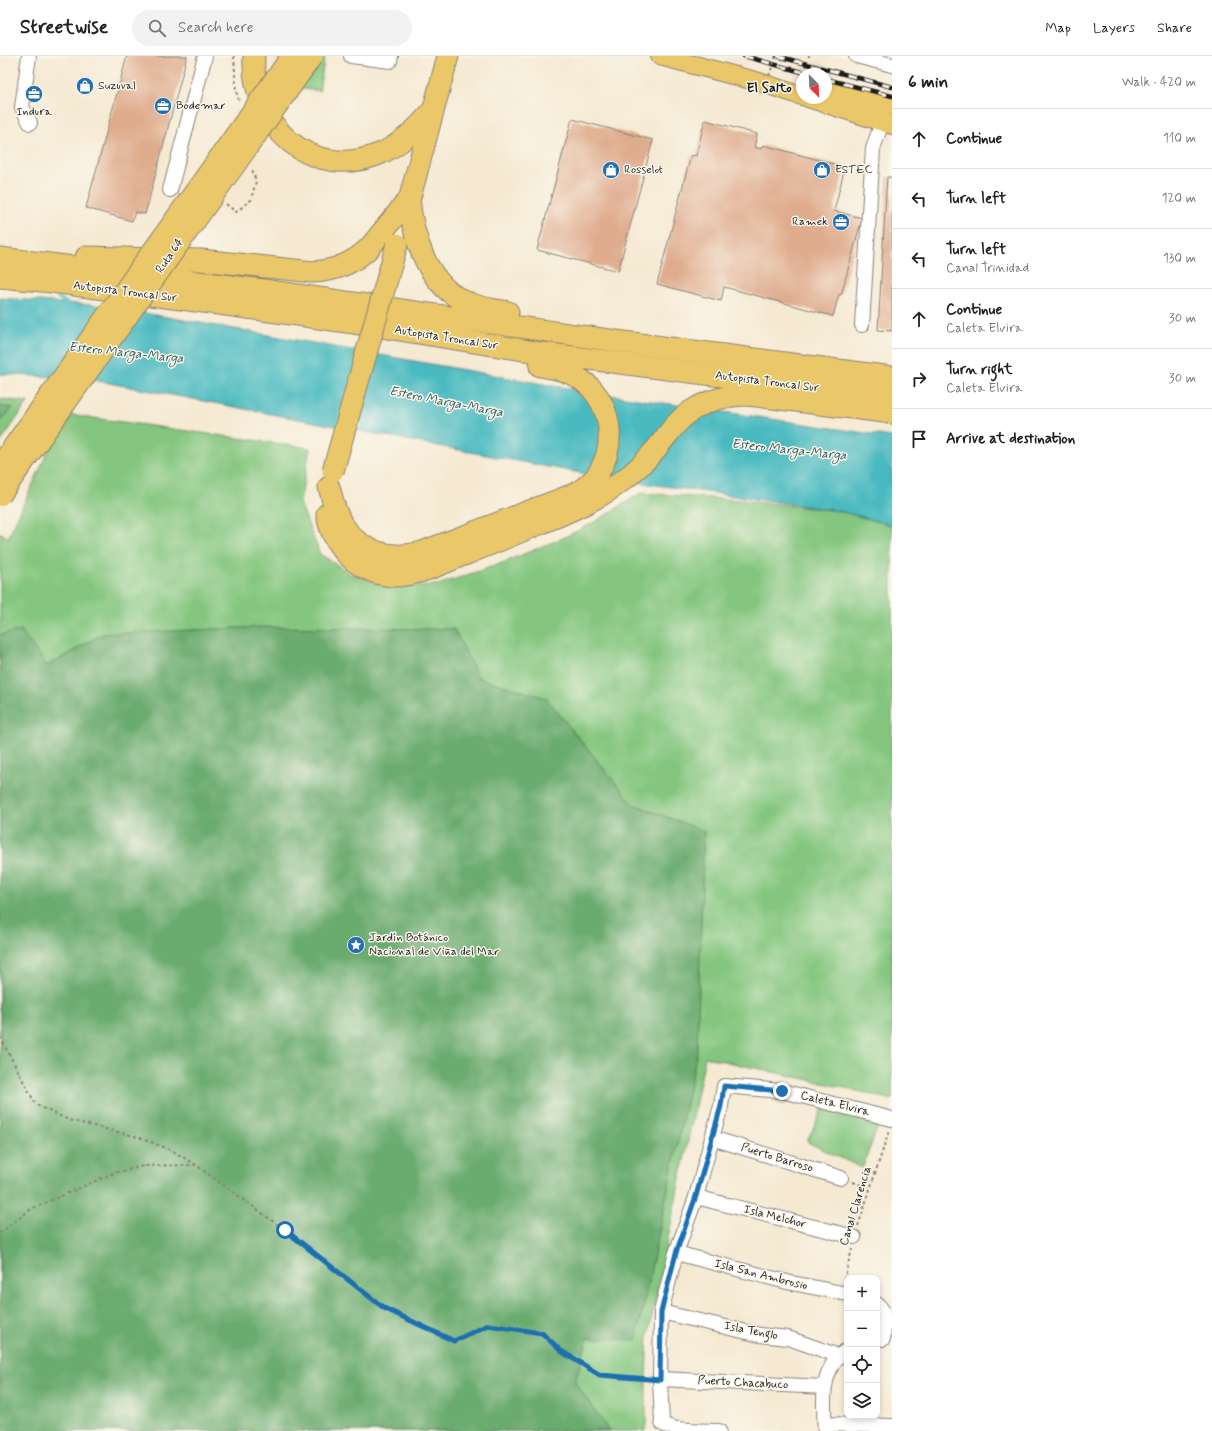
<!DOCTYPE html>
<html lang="en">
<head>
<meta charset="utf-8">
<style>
  body { margin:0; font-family:Mynerve,sans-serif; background:#f2f2f2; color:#222 }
  .controls { position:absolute; right:12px; bottom:12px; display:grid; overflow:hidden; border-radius:8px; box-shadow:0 2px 6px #0003 }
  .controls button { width:36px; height:36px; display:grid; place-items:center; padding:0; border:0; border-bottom:1px solid #e0e0e0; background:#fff; color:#222; font:20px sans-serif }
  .compass { position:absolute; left:796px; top:12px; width:36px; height:36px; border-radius:50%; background:#fff; box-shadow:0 2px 6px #0003; rotate:156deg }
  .stop { position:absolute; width:12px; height:12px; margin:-9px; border:3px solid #1f6fb2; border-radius:50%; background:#fff }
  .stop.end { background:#1f6fb2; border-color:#fff; box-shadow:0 1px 4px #0008 }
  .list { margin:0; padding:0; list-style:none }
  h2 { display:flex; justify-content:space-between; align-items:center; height:52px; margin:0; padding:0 16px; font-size:17px }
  h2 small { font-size:13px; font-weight:400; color:#767676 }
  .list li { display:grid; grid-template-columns:26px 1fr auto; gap:12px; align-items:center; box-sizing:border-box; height:60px; padding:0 16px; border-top:1px solid #e0e0e0 }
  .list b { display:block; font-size:15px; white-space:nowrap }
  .list p { margin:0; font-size:13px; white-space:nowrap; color:#767676 }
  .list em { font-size:13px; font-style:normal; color:#767676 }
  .icon { flex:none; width:22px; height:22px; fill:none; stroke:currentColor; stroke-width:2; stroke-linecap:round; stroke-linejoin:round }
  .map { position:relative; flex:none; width:892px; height:1375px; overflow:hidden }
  header { display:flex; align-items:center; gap:24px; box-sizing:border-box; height:56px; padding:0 20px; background:#fff; border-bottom:1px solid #e0e0e0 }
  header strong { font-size:19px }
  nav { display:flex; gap:22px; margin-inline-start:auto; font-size:14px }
  .search { width:280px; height:36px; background:#f2f2f2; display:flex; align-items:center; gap:10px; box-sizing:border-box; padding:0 14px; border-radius:22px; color:#767676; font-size:15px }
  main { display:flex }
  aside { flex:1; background:#fff }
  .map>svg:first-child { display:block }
  .green { fill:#84c67f; stroke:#50714e }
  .forest { fill:#6bab6e; stroke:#446445 }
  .water { fill:#4abac0; stroke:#336b6e }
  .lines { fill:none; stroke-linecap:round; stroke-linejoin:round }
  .stream { stroke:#4abac0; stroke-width:3.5 }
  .building { fill:#dfac8d }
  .minor-casing { stroke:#888277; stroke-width:16 }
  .major-casing { stroke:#888277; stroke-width:20 }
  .highway-casing { stroke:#888277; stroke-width:23 }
  .path { stroke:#888277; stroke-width:2; stroke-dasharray:3 3; stroke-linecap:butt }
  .minor { stroke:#fff; stroke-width:14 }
  .major { stroke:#eac769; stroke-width:18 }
  .highway { stroke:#eac769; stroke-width:21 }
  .rail-casing { stroke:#1c1c1c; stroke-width:4.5 }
  .rail { stroke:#fbf7ec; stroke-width:3; stroke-dasharray:9; stroke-linecap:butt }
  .highway-bridge-casing { stroke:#888277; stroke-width:23; stroke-linecap:butt }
  .path-bridge { stroke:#888277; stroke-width:2; stroke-dasharray:3 3; stroke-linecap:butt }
  .highway-bridge { stroke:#eac769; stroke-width:21 }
  .route { stroke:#1f6fb2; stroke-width:5 }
  .labels { text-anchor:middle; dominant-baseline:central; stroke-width:3; stroke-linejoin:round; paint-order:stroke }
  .poi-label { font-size:12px; fill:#1c1c1c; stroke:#fbf7ec; text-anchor:start }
  .street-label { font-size:12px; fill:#1c1c1c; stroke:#fbf7ec }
  .water-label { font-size:13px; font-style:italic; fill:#2e5b5e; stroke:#fbf7ec }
  .quarter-label { font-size:14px; font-weight:bold; fill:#1c1c1c; stroke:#fbf7ec }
</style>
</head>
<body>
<header>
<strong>Streetwise</strong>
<div class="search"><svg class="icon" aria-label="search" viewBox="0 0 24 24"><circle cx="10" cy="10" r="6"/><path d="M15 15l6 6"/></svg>Search here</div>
<nav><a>Map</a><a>Layers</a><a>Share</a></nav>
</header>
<main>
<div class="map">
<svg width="892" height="1375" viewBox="0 0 892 1375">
  <rect width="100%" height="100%" fill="#fbf7ec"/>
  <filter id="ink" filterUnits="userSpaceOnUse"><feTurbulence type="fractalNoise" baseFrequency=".025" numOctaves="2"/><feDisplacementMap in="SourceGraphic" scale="8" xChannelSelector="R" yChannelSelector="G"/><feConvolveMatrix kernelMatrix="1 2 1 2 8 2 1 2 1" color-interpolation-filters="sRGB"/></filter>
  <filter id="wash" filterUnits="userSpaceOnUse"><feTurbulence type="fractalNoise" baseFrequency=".012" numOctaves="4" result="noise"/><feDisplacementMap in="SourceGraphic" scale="16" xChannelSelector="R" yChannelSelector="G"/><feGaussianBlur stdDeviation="0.9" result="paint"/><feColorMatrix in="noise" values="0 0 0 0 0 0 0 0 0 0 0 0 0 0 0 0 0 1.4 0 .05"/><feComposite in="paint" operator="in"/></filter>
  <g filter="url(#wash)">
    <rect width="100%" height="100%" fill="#f5e9d2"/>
    <path class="green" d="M283 0H325L319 35 278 28Z
      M0 343 28 346 0 387Z
      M65 358 310 392 300 447 320 498 351 518 391 531 437 529 497 509 565 481 591 468 641 437 737 444 839 455 892 469V1044L850 1033 705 1001 648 1280 646 1319V1375H0V476L8 482Z
      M823 1052 879 1068 862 1112 807 1086Z"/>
    <path class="forest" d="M0 350 13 352 0 366Z
      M260 571 454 573 479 622 546 642 633 748 704 775 697 996 636 1284 588 1282 575 1326 609 1375H0V579L21 574 47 610 102 578Z"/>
    <path class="water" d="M0 242 105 250 577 334 892 381V469L839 455 601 421 88 323 0 318Z"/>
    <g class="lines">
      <path class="stream" d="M58 241 70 250"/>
    </g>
    <g id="blocks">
      <path class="building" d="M127 0H187L145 158 135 156 132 165 86 152Z
        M572 63 653 84 618 215 537 194Z
        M705 64 757 78 754 91 761 93 763 89 845 111 834 155 862 162 841 239 839 238 833 260 724 231 721 245 657 228 691 99 696 100Z
        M887 121H892V275L878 274Z"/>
    </g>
  </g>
  <g filter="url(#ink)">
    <use href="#blocks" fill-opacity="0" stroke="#888277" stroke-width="1"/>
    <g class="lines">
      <defs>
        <path id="minor" d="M29 0 22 51 30 67
          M351 0 390 5 391 0
          M856 0 892 9
          M170 134 205 0
          M862 269 873 93 882 66
          M712 1082 841 1122
          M696 1141 854 1181
          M676 1197 787 1226 847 1238
          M877 1248C888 1257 884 1270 883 1283
          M661 1256 760 1279 788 1282 831 1297 837 1302
          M660 1323 825 1331
          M825 1368 892 1370
          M719 1375C705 1375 670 1375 662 1367L660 1323 661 1256 676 1197 696 1141 712 1082 721 1050 724 1030 782 1035 892 1063
          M825 1375C824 1351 820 1322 837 1302 840 1299 844 1296 847 1294"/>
        <path id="major" d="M660 0 759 26 802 40
          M826 34 892 50
          M808 42 892 69"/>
        <path id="highway" d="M254 0C250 69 311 126 379 98 401 89 418 72 433 54
          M409 143C413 182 428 232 469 247 481 252 495 254 508 256
          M406 156 448 0
          M86 201 201 204 313 216C336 215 354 207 370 191L409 143
          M0 202 256 233 616 285 892 321
          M0 221 52 226 219 248 382 271 542 297 892 342
          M329 431C333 444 335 458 343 469 360 497 392 504 422 496L574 438C580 435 586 431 591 426 621 395 613 340 575 320 564 313 552 312 540 310
          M327 458C332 491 358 517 392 520 417 521 442 507 464 499 489 489 513 479 537 469 565 457 594 446 618 428 632 418 645 406 656 393 667 380 676 365 691 355 708 344 728 339 748 339L892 357"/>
      </defs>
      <use href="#minor" class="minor-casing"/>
      <use href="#major" class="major-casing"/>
      <use href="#highway" class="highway-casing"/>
      <path class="path" d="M234 0 236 33 239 46
        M808 0H810
        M226 148 236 156 251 144 256 125 252 113
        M0 981 36 1049 69 1064 138 1081 171 1094 196 1109 285 1174 384 1252 454 1285 488 1269 542 1277 561 1295 600 1319 648 1323
        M853 1126 870 1132
        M858 1170 889 1075
        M0 1177 31 1153 114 1117 144 1110 195 1109
        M844 1224 852 1193"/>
      <use href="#minor" class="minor"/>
      <use href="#major" class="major"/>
      <use href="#highway" class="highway"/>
      <defs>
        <path id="rail" d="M744 0 809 18
          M777 0 892 31
          M826 23 892 40"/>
      </defs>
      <use href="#rail" class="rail-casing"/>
      <use href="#rail" class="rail"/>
      <defs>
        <path id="highway-bridge" d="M0 410 292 0
          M333 415 397 188
          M0 439 312 0"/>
      </defs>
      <use href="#highway-bridge" class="highway-bridge-casing"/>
      <path class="path-bridge" d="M769 20 776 0"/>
      <use href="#highway-bridge" class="highway-bridge"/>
    </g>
  </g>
  <g class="lines" filter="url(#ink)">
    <path class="route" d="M285 1174 384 1252 454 1285 488 1269 542 1277 561 1295 600 1319 660 1324 661 1256 676 1197 696 1140 712 1082 721 1050 724 1030 782 1035"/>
  </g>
  <defs>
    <symbol id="shop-disc" viewBox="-11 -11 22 22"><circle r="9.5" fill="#1f6fb2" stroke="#fbf7ec"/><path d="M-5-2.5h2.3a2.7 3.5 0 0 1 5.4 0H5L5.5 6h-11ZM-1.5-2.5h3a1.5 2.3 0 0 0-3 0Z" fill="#fff"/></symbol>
    <symbol id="office-disc" viewBox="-11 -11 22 22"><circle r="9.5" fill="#1f6fb2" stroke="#fbf7ec"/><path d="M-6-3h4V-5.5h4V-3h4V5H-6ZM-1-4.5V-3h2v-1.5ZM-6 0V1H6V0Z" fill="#fff"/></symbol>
    <symbol id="sight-disc" viewBox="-11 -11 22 22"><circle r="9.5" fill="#1f6fb2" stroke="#fbf7ec"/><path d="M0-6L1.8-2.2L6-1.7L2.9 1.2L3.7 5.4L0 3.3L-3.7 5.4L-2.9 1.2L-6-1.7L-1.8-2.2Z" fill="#fff"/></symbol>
  </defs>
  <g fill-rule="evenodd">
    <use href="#shop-disc" x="75" y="20" width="20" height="20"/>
    <use href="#office-disc" x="24" y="28" width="20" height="20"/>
    <use href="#office-disc" x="153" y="40" width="20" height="20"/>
    <use href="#shop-disc" x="601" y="104" width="20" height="20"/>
    <use href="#shop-disc" x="812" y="104" width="20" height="20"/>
    <use href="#office-disc" x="831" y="156" width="20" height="20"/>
    <use href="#sight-disc" x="346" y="879" width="20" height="20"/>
  </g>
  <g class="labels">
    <g class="poi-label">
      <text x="98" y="30">Suzuval</text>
      <text x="176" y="50">Bodemar</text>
      <text x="34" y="56" text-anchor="middle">Indura</text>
      <text x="624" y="114">Rosselot</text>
      <text x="835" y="114">ESTEC</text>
      <text x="828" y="166" text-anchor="end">Ramek</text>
      <text x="369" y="882">Jardín Botánico<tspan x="369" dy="14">Nacional de Viña del Mar</tspan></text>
    </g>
    <g class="street-label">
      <text transform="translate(170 200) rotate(-55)">Ruta 64</text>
      <text transform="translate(125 236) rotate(7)">Autopista Troncal Sur</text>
      <text transform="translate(446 282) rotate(9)">Autopista Troncal Sur</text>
      <text transform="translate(767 326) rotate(7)">Autopista Troncal Sur</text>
      <text transform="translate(835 1048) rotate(14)">Caleta Elvira</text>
      <text transform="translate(777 1102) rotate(17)">Puerto Barroso</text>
      <text transform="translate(856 1150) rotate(-73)">Canal Clarencia</text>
      <text transform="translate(775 1161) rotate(14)">Isla Melchor</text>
      <text transform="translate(761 1219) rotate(14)">Isla San Ambrosio</text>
      <text transform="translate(751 1275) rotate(11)">Isla Tenglo</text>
      <text transform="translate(743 1327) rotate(3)">Puerto Chacabuco</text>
    </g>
    <g class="water-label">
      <text transform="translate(126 297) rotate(6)">Estero Marga-Marga</text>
      <text transform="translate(446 346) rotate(11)">Estero Marga-Marga</text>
      <text transform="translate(789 394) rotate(6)">Estero Marga-Marga</text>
    </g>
    <g class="quarter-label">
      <text x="769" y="32">El Salto</text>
    </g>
  </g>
</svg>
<div class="controls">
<button>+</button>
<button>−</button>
<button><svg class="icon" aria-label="locate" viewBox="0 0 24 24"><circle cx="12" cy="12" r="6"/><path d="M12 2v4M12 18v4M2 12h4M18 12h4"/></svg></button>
<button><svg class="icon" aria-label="layers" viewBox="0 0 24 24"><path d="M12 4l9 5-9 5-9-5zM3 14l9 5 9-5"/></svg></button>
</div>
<svg class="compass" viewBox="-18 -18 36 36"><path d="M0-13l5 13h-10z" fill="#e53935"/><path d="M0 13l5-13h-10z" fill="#767676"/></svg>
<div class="stop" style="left:285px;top:1174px"></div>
<div class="stop end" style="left:782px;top:1035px"></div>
</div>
<aside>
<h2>6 min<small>Walk · 420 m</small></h2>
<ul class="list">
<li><svg class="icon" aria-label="ahead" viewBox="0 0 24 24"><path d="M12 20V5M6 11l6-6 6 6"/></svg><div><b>Continue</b></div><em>110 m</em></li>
<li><svg class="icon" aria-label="left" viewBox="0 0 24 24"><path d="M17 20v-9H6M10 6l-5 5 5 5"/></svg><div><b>Turn left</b></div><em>120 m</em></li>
<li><svg class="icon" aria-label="left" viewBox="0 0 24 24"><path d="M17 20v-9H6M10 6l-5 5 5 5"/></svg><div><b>Turn left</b><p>Canal Trinidad</p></div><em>130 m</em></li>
<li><svg class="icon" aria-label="ahead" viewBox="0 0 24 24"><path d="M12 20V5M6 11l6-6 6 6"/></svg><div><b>Continue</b><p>Caleta Elvira</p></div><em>30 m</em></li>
<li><svg class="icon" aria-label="right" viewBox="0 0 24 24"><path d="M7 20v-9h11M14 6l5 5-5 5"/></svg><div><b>Turn right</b><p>Caleta Elvira</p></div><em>30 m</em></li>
<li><svg class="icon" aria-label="arrive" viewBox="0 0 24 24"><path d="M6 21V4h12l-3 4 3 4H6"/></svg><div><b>Arrive at destination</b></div></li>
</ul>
</aside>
</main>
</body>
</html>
